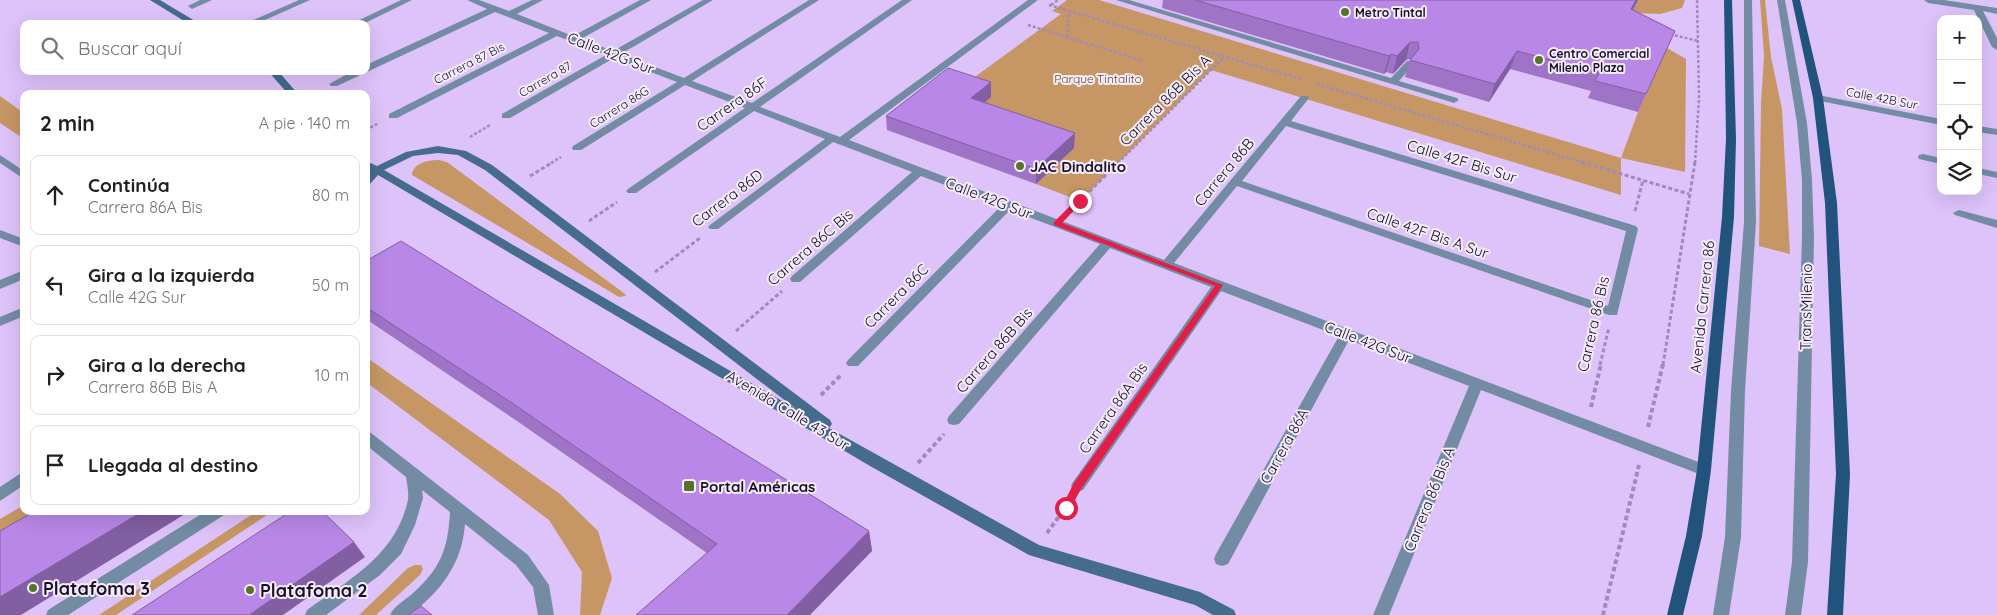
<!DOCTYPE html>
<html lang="es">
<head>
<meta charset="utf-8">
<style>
  body { margin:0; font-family:Quicksand,sans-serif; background:#f2f2f2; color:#202124 }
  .controls { position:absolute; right:15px; top:15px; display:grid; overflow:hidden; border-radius:10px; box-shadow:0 5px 20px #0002 }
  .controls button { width:45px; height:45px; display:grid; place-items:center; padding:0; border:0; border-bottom:1px solid #e0e0e0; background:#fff; color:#202124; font:25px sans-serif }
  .stop { position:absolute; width:15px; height:15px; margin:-11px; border:4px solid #e11d48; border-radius:50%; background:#fff }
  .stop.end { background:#e11d48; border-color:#fff; box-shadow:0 1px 5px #0008 }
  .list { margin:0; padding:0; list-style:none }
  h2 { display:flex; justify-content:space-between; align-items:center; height:65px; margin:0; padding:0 20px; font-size:21px }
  h2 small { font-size:16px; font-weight:400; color:#757577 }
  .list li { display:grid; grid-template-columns:32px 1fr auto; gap:15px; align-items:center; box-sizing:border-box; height:80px; margin:0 10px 10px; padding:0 10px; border:1px solid #e0e0e0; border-radius:10px }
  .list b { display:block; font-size:19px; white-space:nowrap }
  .list p { margin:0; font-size:16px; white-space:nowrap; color:#757577 }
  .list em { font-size:16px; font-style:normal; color:#757577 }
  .icon { flex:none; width:28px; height:28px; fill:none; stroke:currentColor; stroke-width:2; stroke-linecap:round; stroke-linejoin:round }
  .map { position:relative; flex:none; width:1997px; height:615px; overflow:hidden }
  .search { position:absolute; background:#fff; box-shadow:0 5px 20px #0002; left:20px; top:20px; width:350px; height:55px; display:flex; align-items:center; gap:12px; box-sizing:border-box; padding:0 18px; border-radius:10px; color:#757577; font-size:19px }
  .panel { position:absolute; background:#fff; box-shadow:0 5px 20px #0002; left:20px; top:90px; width:350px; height:425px; border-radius:10px }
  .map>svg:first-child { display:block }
  .green { fill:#c69765 }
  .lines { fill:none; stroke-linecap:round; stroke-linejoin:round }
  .path-far2 { stroke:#a189b8; stroke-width:2.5; stroke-dasharray:3 2; stroke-linecap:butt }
  .path-far1 { stroke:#a189b8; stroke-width:3; stroke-dasharray:4 2.5; stroke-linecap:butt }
  .path { stroke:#a189b8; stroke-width:4; stroke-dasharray:4.5 3; stroke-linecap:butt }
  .service { fill:#738ca4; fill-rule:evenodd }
  .minor { fill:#738ca4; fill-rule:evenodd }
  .tertiary { fill:#738ca4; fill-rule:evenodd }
  .secondary { fill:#456b8d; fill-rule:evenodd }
  .primary { fill:#22537c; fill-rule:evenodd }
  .wall { fill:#9f74c7 }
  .shaded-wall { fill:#825ea2 }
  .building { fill:#b987e7; stroke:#825ea2 }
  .route { fill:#e11d48 }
  .poi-dot { fill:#577327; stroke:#f4edfc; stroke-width:2 }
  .labels { text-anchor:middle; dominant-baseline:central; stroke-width:4; stroke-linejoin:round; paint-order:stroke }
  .far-poi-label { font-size:12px; font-weight:bold; fill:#1b0e27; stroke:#f4edfc; text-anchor:start }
  .far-street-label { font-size:12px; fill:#1b0e27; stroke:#f4edfc }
  .far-park-label { font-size:12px; fill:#674620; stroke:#f4edfc }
  .street-label { font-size:15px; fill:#1b0e27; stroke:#f4edfc }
  .poi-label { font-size:15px; font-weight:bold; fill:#1b0e27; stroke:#f4edfc; text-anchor:start }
  .near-poi-label { font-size:18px; font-weight:bold; fill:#1b0e27; stroke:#f4edfc; text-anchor:start }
</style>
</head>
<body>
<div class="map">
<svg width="1997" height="615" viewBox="0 0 1997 615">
  <rect width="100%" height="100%" fill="#dec2fa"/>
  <path class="green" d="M1067 0H1099L1621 158 1638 112 1667 48 1686 59 1685 172 1621 158V195L1211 70 1080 201 1036 184 1073 148 972 113 961 87 1061 14 1052 11Z
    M1638 0H1685L1682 8 1660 14 1631 13Z
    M1760 0H1765L1771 57 1782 109 1790 254 1759 246 1761 104 1764 56Z
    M0 96 24 113V139L0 123Z
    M439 160 447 162 625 294 626 296 619 297 412 175C413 163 428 160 439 160Z
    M366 357 560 494 598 531 612 578 600 615H580L582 572 549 520 366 382Z
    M24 505V511H38L0 533V519Z
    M257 511H273L116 615H99Z
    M415 565H421L423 569 420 575 376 615H359L408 568Z"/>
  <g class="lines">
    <path class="path-far2" d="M1049 5 1304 80
      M1051 5 1058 0
      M1028 25 1140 60
      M1670 34 1698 41
      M1067 37 1069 11
      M1317 84 1585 163
      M366 130 377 124
      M470 137 490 125
      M551 163 561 157
      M1118 163 1224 57
      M1695 163 1699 98 1697 0"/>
    <path class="path-far1" d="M1581 162 1689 194
      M530 176 553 162
      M1071 210 1119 162
      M1635 211 1643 180
      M589 221 617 202
      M655 272 700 238
      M736 331 782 291
      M1600 365 1609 327
      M1663 365 1695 162"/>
    <path class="path" d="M821 395 841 375
      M1591 407 1601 364
      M1648 427 1663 364
      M918 463 944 434
      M1047 533 1068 504
      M1603 615 1639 465"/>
    <path class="service" d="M1116 0H1129L1391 78 1407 61H1413V65L1399 81 1457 98 1459 100 1454 103 1451 102Z
      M1744 0H1752L1756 222 1745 391 1741 537 1729 615H1713L1725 537 1731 391 1744 222Z
      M1777 0H1785L1807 123 1812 180 1814 237 1808 562 1801 615H1785L1792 562 1802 237V180L1797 123Z
      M0 155 24 171V179L0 163Z
      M0 230 24 239V247L0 238Z
      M24 270V279L0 289V280Z
      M24 307V316L0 326V317Z
      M366 432 371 433 528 555 549 585 554 615H538L533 587 516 565 465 524C462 564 441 591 410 615H390C394 606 405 600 412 594 441 568 448 549 450 512L422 490 423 498 415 525 401 554 380 575 326 615H305L307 610C350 579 396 555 408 500 409 493 407 484 406 477L366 445Z
      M24 471V485L0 501V487Z
      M206 511H226L224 515 68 615H46L48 610Z"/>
    <path class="minor" d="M200 0H212L192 9 188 6Z
      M299 0H310L256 24H244Z
      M401 0H412L363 24H351Z
      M467 0H479L509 11 532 0H543L517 14 573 36 640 0H651L581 39 613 51 703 0H713L621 54 684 78 809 0H819L692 81 752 103 902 0H912L760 107 840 137 1028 0H1038L849 140 1164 260 1301 96H1307L1309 98 1291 121 1636 226 1638 229 1617 315H1609L1237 186 1174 263 1709 466 1711 470 1709 474 1704 476 1699 474 1481 390 1389 615H1373L1469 386 1349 340 1228 564 1222 566 1216 564 1214 559 1216 554 1339 336 1221 291 1083 490 1078 492 1073 490 1071 486 1073 482 1211 287 1110 248 959 424 954 425 949 424 947 420 949 416 1100 244 1010 210 858 366H848L846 363 848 360 1001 206 921 176 800 282H792L790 279 792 276 912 172 833 142 718 229H710L708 227 710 225 825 139 754 111 636 193H628L626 191 628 189 745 108 685 85 581 150H573L572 148 573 146 677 82 614 58 510 118H502V114L606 55 557 36 397 118H389V114L549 33 495 12 337 86H331L329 84 353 71H366V65L487 9ZM1286 126 1626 231 1608 306 1242 181Z
      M1924 0H1944L1997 8V14L1983 11 1997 38V50L1992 47 1974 10 1928 3Z
      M1923 154 1941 158V164L1919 159 1918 157 1919 155Z
      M1978 168 1997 172V178L1978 174Z
      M1959 210 1997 220V228L1955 215 1953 213Z"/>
    <path class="tertiary" d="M1818 95 1941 119V125L1815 100 1813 98Z
      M1978 126 1997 129V135L1978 132Z"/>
    <path class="secondary" d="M150 0H160L200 24H189Z
      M268 71H278L298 94H288Z
      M438 146 466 151 492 165 830 420 832 424 829 428 1039 545 1200 592 1234 610 1236 615H1213L1195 605 1029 555 870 466 378 175 370 184 366 185V175L370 171 366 169V161L377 166 406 152ZM438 153 458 155 485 170 796 409 384 170 413 156Z"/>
    <path class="primary" d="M1724 0H1732L1736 139 1734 217 1711 470 1702 536 1683 615H1667L1686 536 1697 470 1722 217 1726 139Z
      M1792 0H1800L1823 98 1837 203 1850 474 1843 615H1827L1836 474 1825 203 1813 98Z"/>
  </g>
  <path class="wall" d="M1163 0H1638L1633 10 1675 31 1638 112 1588 98 1591 91 1510 69 1489 102 1405 77 1410 59 1406 60 1393 74 1386 72 1384 74 1162 8Z
    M991 97 984 102 1074 148 1036 184 887 130 886 116Z
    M366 261 869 531 872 551 707 553 517 421 366 319Z"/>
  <path class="shaded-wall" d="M1636 0H1638L1624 26 1631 9Z
    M1410 42 1406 60 1393 74 1397 56Z
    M1517 51 1510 69 1489 102 1495 84Z
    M1391 54 1386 72 1384 74 1389 56Z
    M991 82V97L972 113 971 98Z
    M1075 133 1074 148 1036 184V169Z
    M143 511H190L21 615H0V597Z
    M869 531 872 551 810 615H787Z
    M354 542 365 557 283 615H249Z"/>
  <path class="building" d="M1195 0H1636L1631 9 1675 31 1646 94 1595 81 1599 73 1517 51 1495 84 1410 60 1419 49 1418 42H1410L1397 56 1391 54 1389 56Z
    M948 68 991 82 971 98 1075 133 1036 169 886 116Z
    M401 241 869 531 787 615H636L717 544 509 401 366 307V261Z
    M35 511H143L0 597V531Z
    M291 511H322L354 542 249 615H132Z
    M421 606 432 615H408Z"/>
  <path class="route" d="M1077 199 1083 201 1062 223 1223 285 1081 489 1069 511 1066 512 1061 508 1074 483 1215 286 1054 225V222Z"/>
  <g class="poi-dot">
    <circle cx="1345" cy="12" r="5"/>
    <circle cx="1539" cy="60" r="5"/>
    <circle cx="1020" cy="166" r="5"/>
    <rect x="683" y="480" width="12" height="12" rx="2.5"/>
    <circle cx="33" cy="588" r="5"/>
    <circle cx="250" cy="590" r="5"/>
  </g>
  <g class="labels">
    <g class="far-poi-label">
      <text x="1355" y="12">Metro Tintal</text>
      <text x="1549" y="53">Centro Comercial<tspan x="1549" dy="14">Milenio Plaza</tspan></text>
    </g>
    <g class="far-street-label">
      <text transform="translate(469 63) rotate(-27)">Carrera 87 Bis</text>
      <text transform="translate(545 79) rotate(-30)">Carrera 87</text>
      <text transform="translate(1882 98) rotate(11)">Calle 42B Sur</text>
      <text transform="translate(619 107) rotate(-32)">Carrera 86G</text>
    </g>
    <g class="far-park-label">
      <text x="1098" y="78">Parque Tintalito</text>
    </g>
    <g class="street-label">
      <text transform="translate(611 53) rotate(21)">Calle 42G Sur</text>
      <text transform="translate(1165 100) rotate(-45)">Carrera 86B Bis A</text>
      <text transform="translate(732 104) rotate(-35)">Carrera 86F</text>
      <text transform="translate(1462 161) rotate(17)">Calle 42F Bis Sur</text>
      <text transform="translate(1224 172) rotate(-50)">Carrera 86B</text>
      <text transform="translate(727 198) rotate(-37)">Carrera 86D</text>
      <text transform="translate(989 198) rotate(21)">Calle 42G Sur</text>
      <text transform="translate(1428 233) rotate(19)">Calle 42F Bis A Sur</text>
      <text transform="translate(810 247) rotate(-41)">Carrera 86C Bis</text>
      <text transform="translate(896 296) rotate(-45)">Carrera 86C</text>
      <text transform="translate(1702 307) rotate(-84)">Avenida Carrera 86</text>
      <text transform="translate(1806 307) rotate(-89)">TransMilenio</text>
      <text transform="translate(1593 324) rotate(-77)">Carrera 86 Bis</text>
      <text transform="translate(1368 342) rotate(21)">Calle 42G Sur</text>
      <text transform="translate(994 350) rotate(-49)">Carrera 86B Bis</text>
      <text transform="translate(1113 408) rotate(-55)">Carrera 86A Bis</text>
      <text transform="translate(788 410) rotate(31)">Avenida Calle 43 Sur</text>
      <text transform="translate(1284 446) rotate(-61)">Carrera 86A</text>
      <text transform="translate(1429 499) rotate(-68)">Carrera 86 Bis A</text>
    </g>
    <g class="poi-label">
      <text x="1030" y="166">JAC Dindalito</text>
      <text x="700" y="486">Portal Américas</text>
    </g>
    <g class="near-poi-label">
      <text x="43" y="588">Platafoma 3</text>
      <text x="260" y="590">Platafoma 2</text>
    </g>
  </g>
</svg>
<div class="controls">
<button>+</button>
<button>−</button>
<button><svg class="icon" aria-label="locate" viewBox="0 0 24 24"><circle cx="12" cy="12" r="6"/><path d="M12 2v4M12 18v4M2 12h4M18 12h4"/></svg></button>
<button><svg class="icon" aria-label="layers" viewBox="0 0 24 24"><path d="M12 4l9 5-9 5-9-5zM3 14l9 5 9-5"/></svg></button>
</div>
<div class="stop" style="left:1066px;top:508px"></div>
<div class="stop end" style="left:1080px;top:201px"></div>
<div class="search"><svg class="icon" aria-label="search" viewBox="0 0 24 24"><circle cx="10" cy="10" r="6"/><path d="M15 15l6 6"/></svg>Buscar aquí</div>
<section class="panel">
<h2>2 min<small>A pie · 140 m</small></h2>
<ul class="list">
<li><svg class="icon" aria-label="ahead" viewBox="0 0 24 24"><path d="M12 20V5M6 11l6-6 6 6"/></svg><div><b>Continúa</b><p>Carrera 86A Bis</p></div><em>80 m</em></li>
<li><svg class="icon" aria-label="left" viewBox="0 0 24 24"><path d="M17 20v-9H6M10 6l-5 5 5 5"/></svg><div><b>Gira a la izquierda</b><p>Calle 42G Sur</p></div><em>50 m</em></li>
<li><svg class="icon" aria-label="right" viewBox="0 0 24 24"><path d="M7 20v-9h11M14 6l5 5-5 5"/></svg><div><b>Gira a la derecha</b><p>Carrera 86B Bis A</p></div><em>10 m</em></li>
<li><svg class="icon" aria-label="arrive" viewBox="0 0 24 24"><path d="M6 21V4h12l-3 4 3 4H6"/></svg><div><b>Llegada al destino</b></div></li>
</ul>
</section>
</div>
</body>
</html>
